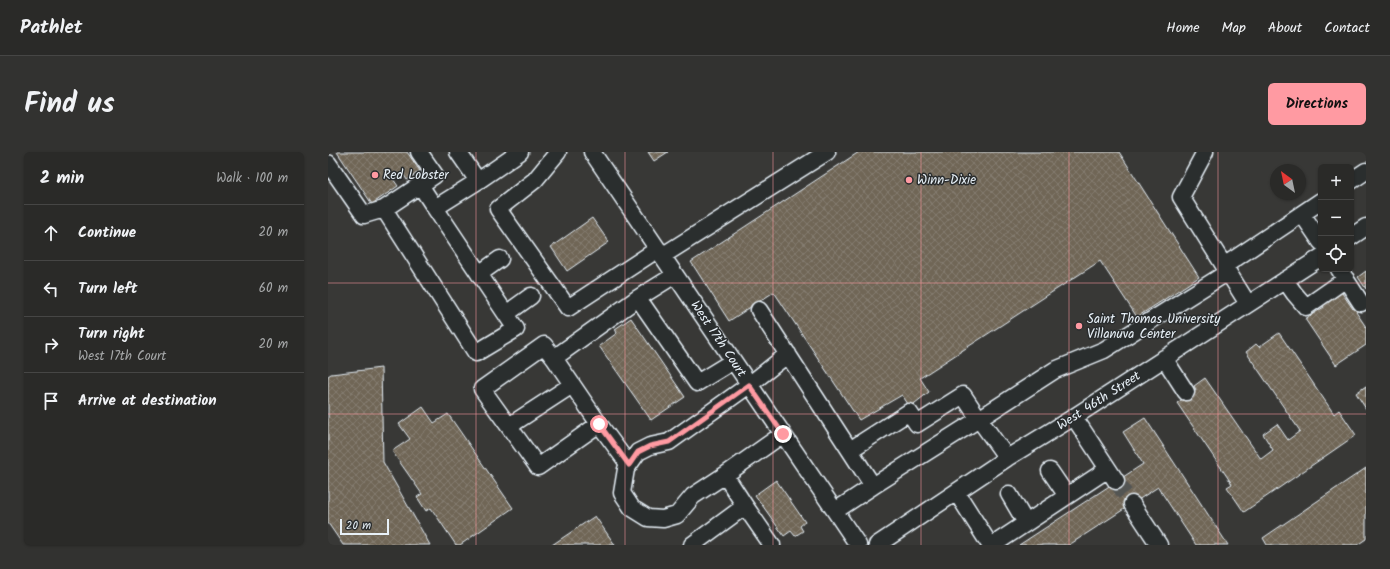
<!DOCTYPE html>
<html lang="en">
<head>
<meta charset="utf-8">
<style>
  body { margin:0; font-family:Kalam,sans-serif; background:#323230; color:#f1f3f6 }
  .controls { position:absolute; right:12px; top:12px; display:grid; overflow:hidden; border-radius:6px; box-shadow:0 1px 3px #0004 }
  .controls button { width:36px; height:36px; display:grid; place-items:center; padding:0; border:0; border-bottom:1px solid #464645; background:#2a2a28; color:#f1f3f6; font:20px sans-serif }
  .compass { position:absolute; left:942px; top:12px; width:36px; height:36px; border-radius:50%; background:#2a2a28; box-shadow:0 1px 3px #0004; rotate:327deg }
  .scale { position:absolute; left:12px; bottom:10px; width:49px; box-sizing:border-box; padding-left:4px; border:2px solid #e8f1f8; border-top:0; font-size:11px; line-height:14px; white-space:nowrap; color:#e8f1f8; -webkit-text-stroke:3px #2a2d2e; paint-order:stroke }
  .stop { position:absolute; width:12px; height:12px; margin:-9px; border:3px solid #ff9aa2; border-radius:50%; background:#fff }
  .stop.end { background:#ff9aa2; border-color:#fff; box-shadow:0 1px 4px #0008 }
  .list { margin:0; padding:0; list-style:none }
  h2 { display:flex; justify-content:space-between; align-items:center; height:52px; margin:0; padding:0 16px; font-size:17px }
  h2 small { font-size:13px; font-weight:400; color:#a5a7a8 }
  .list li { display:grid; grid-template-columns:26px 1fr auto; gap:12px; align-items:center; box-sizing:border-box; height:56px; padding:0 16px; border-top:1px solid #464645 }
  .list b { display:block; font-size:15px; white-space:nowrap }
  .list p { margin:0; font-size:13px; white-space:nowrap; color:#a5a7a8 }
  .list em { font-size:13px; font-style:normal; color:#a5a7a8 }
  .icon { flex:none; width:22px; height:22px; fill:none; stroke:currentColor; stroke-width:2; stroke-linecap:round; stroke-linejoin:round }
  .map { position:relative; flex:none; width:1038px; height:393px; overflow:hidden; border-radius:6px }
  header { display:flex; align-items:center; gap:24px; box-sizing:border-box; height:56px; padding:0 20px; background:#2a2a28; border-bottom:1px solid #464645 }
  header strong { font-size:19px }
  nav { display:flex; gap:22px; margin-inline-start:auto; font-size:14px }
  .intro { display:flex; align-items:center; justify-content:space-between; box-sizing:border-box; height:96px; padding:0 24px }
  h1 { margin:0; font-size:28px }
  .button { padding:10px 18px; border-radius:6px; background:#ff9aa2; color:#111; font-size:14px; font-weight:700 }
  main { display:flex; gap:24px; padding:0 24px }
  aside { flex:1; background:#2a2a28; border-radius:6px; box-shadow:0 1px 3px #0004 }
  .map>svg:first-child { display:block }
  .building { fill:url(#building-cross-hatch); stroke:#e8f1f8 }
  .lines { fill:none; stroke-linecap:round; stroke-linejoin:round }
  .minor-tunnel { stroke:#525453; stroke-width:16; stroke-dasharray:16 8; stroke-linecap:butt }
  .minor-casing { stroke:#e8f1f8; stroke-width:19 }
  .minor { stroke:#2a2d2e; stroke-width:16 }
  .route { stroke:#ff9aa2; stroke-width:5 }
  .grid { fill:none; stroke:#ff9aa2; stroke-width:1; stroke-opacity:0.55 }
  .poi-dot { fill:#ff9aa2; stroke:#2a2d2e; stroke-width:1.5 }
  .labels { text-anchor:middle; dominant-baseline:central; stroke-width:3; stroke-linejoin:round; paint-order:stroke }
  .poi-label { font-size:13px; fill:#e8f1f8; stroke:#2a2d2e; text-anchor:start }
  .street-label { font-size:13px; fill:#e8f1f8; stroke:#2a2d2e }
</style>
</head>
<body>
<header>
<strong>Pathlet</strong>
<nav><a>Home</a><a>Map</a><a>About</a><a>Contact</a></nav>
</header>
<div class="intro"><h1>Find us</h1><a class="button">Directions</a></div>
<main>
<aside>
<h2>2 min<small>Walk · 100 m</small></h2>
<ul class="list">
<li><svg class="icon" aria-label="ahead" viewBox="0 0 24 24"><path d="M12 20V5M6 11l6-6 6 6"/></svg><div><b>Continue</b></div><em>20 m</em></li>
<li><svg class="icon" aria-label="left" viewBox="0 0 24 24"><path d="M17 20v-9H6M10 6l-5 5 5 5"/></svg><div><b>Turn left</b></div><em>60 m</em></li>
<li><svg class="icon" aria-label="right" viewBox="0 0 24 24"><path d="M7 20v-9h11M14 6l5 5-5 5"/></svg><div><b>Turn right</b><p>West 17th Court</p></div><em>20 m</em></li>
<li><svg class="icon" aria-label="arrive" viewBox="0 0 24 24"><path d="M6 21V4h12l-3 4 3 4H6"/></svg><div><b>Arrive at destination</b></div></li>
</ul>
</aside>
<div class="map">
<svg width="1038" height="393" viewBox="0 0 1038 393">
  <defs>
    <pattern id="building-cross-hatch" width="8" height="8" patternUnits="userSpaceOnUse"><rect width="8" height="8" fill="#706657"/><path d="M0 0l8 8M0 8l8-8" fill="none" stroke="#847c70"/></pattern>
  </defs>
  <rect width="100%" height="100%" fill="#383836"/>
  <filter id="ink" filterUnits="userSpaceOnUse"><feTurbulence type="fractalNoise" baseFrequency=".025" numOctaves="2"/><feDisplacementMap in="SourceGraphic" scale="8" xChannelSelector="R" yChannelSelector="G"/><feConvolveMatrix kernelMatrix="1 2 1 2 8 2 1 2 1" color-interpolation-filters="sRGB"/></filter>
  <g filter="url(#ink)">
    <path class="building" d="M9 0H79L92 19 79 28 74 20 65 27 70 34 44 52Z
      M320 0H340L326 9Z
      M531 0H791L871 125 809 165 772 109 592 226 601 240 582 255 574 243 531 268 446 140 401 169 363 110Z
      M264 66 281 90 239 119 223 95Z
      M1038 119V137L1030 125Z
      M1010 135 1025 157 1038 148V154L1028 160 1038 175V193L1008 213 977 167 996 155 992 148Z
      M303 166 357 245 323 268 271 194 289 181 287 177Z
      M951 181 1006 262 1011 258 1028 283 916 360 899 335 904 332 849 251 868 238 866 234 877 226 933 307 945 298 935 282 949 272 960 288 972 279 918 200 928 192 931 195Z
      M53 216 55 310 102 393H15L0 371V224L3 222Z
      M1038 234V257L1028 241Z
      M95 255 106 271 120 262 185 356 132 393H128L103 356 98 359 89 345 94 342 64 299 82 287 71 272Z
      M817 266 900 393H868L830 335 741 393H691L815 312 795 280Z
      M1038 316V387L1029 393H939L935 386Z
      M448 328 477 370 472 374 475 379 467 384 463 379 456 384 427 343Z
      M267 364 287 393H224Z"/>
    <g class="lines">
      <path class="minor-tunnel" d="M788 329 804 352"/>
      <defs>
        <path id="minor" d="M91 0 107 23 92 33
          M130 0 150 29 192 0
          M230 0 207 28 170 57 240 156 330 97
          M264 0 530 393
          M877 0 853 45 920 152
          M0 11 36 63 56 57
          M1023 29 1038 19
          M107 56 92 33 56 57 148 201 188 177 107 56 150 29
          M974 62 993 90
          M1023 85 1038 75
          M334 104 499 0
          M896 114 993 49
          M1011 117 1033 151
          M151 122 172 107
          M347 123 310 146 369 231 405 209
          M957 128 966 141 978 155 1018 127
          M431 158 545 334 507 359
          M178 162 203 144
          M226 206 271 272
          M836 206 858 240
          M746 265 788 329
          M181 274 244 233
          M455 282 397 323 365 344 349 363 335 367 320 366 304 356 294 341 298 317 310 300 322 294 341 290 421 233 460 202
          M522 298 581 260 589 272 635 243 651 267 727 218 776 198 900 120
          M301 313 271 272 210 315 154 237 216 193 226 206 310 146
          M722 319 739 344
          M545 334 651 267 679 306
          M629 341 662 393
          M681 342 698 371
          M804 352 831 393
          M417 354 444 393
          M364 393 417 354 397 323
          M549 393 679 306 746 265 993 105
          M665 393 780 317"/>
      </defs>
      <use href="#minor" class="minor-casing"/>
      <use href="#minor" class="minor"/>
    </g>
  </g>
  <g class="lines" filter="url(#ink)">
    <path class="route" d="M271 272 301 313 310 300 322 294 341 290 421 233 455 282"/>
  </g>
  <path class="grid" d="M148 0V393M297 0V393M445 0V393M593 0V393M741 0V393M890 0V393M0 131H1038M0 262H1038"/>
  <g class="poi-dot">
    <circle cx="47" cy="23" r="4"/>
    <circle cx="581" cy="28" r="4"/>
    <circle cx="751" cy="174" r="4"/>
  </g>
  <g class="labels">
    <g class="poi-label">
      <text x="55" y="23">Red Lobster</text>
      <text x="589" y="28">Winn-Dixie</text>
      <text x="759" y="167">Saint Thomas University<tspan x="759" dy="15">Villanuva Center</tspan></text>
    </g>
    <g class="street-label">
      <text transform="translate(390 187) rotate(56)">West 17th Court</text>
      <text transform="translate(771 249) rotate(-33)">West 46th Street</text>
    </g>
  </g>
</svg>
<div class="controls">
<button>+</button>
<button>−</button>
<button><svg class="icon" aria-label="locate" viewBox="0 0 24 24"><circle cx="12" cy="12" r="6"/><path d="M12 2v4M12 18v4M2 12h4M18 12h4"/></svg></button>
</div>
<svg class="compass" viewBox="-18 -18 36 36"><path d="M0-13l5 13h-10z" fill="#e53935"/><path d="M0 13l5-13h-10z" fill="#a5a7a8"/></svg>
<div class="scale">20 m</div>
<div class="stop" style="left:271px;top:272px"></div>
<div class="stop end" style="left:455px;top:282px"></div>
</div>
</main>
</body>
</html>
